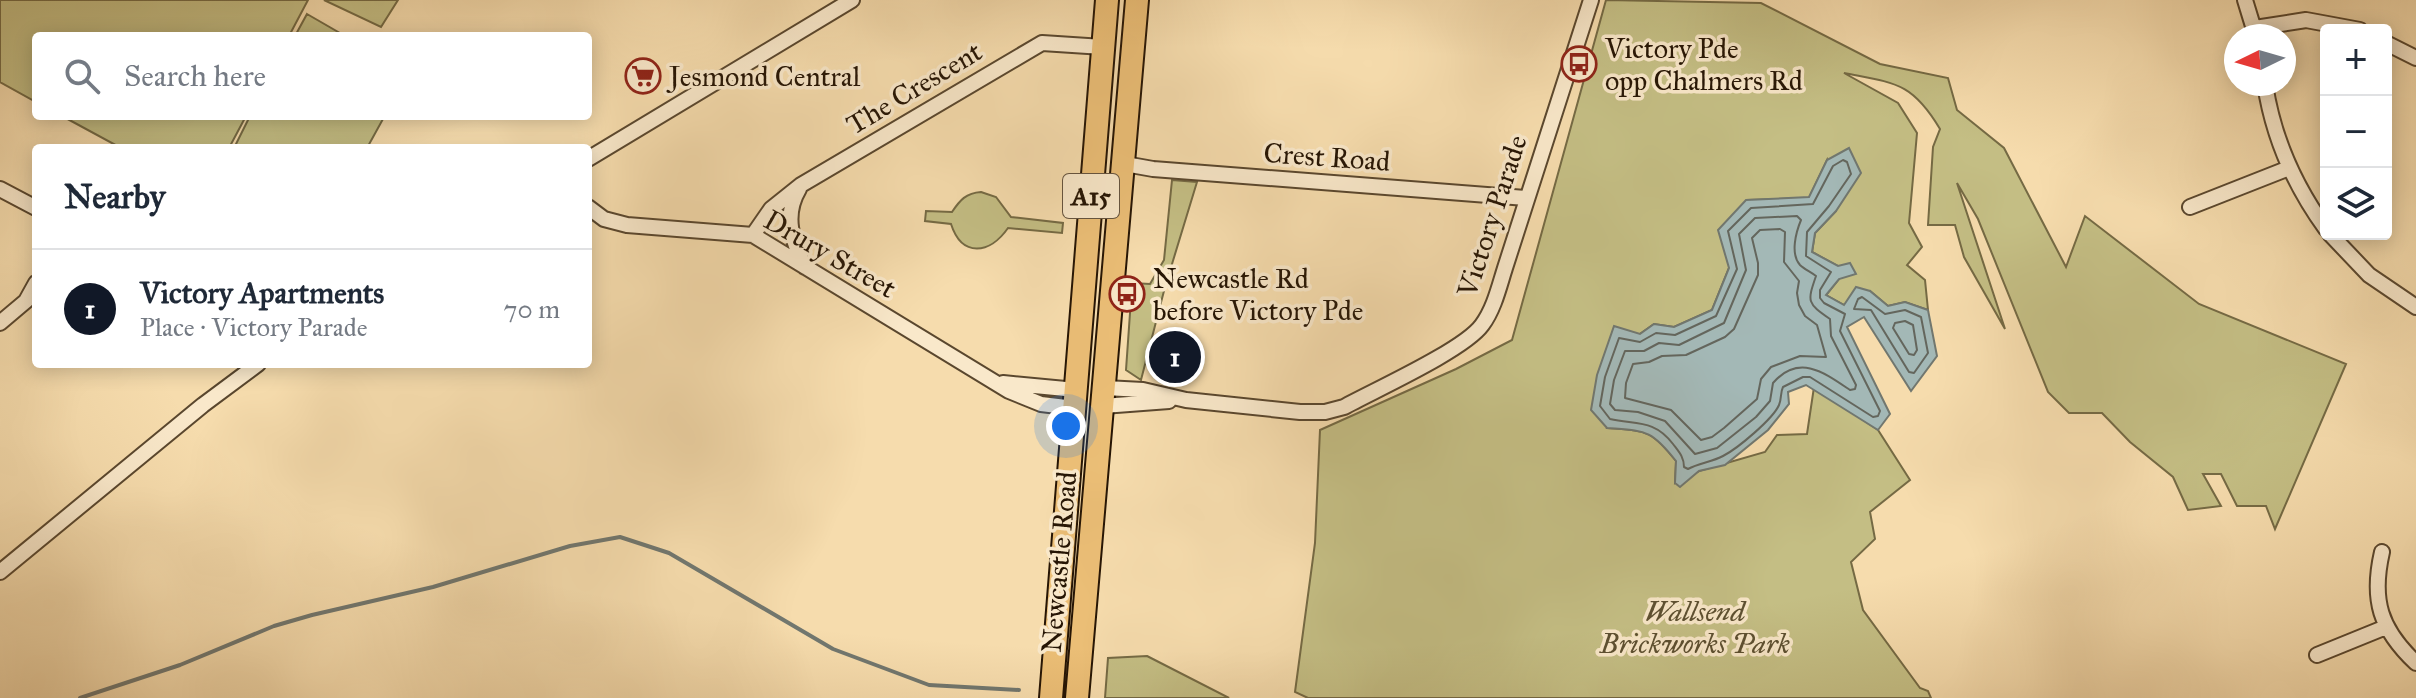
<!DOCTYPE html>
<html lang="en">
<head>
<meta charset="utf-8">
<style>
  body { margin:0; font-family:"IM FELL Great Primer",serif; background:#f2f2f3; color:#1f2937 }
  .controls { position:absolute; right:24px; top:24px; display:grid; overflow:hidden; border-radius:8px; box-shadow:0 4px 20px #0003 }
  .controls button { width:72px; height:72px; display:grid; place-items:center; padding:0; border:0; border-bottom:2px solid #e0e1e3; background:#fff; color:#1f2937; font:40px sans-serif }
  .compass { position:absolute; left:2224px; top:24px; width:72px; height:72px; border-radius:50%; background:#fff; box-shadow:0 4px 20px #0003; rotate:265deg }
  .you { position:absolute; left:1066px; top:426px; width:28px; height:28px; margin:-20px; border:6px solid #fff; border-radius:50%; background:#1a73e8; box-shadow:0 0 0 12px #1a73e833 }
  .badge { display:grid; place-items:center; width:52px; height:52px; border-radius:50%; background:#111827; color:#fff; font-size:26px; font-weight:700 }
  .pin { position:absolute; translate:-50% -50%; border:4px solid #fff; box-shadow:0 2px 8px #0006 }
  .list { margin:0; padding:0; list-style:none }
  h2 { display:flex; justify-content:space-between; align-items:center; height:104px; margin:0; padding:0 32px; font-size:34px }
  h2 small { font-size:26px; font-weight:400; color:#747a83 }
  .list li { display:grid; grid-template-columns:52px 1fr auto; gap:24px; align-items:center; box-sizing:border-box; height:120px; padding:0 32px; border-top:2px solid #e0e1e3 }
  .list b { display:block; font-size:30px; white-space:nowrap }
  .list p { margin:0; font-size:26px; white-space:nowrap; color:#747a83 }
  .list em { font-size:26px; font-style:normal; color:#747a83 }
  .icon { flex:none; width:44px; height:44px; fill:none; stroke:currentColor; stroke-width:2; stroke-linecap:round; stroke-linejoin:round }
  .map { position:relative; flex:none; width:2416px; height:698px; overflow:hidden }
  .search { position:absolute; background:#fff; box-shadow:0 4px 20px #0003; left:32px; top:32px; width:560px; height:88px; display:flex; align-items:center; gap:20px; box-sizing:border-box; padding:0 28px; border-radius:8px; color:#747a83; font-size:30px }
  .panel { position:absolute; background:#fff; box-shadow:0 4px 20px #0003; left:32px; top:144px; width:560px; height:224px; border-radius:8px }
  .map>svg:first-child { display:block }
  .green { fill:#c4be84; stroke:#756a44; stroke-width:2 }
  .water { fill:#a3b8b6; stroke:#71776f; stroke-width:2 }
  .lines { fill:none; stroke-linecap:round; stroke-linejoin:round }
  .shore { stroke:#64665d; stroke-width:2 }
  .stream { stroke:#71776f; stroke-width:4 }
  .minor-casing { stroke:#5a472e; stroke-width:18 }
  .trunk-casing { stroke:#261504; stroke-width:26 }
  .minor { stroke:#f9e8ca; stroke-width:14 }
  .trunk { stroke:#ebbe76; stroke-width:22 }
  .labels { text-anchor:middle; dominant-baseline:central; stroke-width:7; stroke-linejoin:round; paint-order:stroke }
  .shield { fill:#f9e8ca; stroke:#65543f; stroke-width:2 }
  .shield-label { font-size:26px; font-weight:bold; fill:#261504 }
  .poi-label { font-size:28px; fill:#261504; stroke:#f9e8ca; text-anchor:start }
  .street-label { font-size:28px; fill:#261504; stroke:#f9e8ca }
  .park-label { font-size:28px; font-style:italic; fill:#5d5031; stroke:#f9e8ca }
</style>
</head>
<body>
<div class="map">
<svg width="2416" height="698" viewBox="0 0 2416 698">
  <rect width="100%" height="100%" fill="#f6dcad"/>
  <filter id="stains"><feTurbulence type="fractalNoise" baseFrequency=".0025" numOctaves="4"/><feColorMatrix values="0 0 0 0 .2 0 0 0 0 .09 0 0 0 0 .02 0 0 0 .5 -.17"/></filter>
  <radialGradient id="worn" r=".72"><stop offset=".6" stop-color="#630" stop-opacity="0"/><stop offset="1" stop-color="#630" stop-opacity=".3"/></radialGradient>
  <path class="green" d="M0 0H308L289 36H36V102L0 82Z
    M324 0H398L381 27Z
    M1606 0 1761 3 1880 64 1948 78 1957 110 2004 148 2066 267 2085 216 2199 304 2346 364 2275 529 2266 506H2237L2221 474H2203L2221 506 2188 510 2173 477 2130 442 2102 413H2069L2048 392 1978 219 1957 183 2005 329 1964 257 1955 225H1928L1933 147 1940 129C1912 82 1895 83 1844 73L1898 103 1917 133 1909 223 1922 247 1907 265 1925 280 1928 310 1905 302 1888 306 1870 291 1844 305 1826 295 1839 279 1838 266 1812 252 1815 233 1836 211 1827 160 1809 198 1747 200 1729 268 1712 310 1674 327 1654 324 1640 334 1607 428C1646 431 1651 429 1676 461L1675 483 1699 471 1765 452 1777 435 1807 434 1814 387 1878 430 1910 480 1870 512 1875 539 1851 562 1863 610 1920 688 1928 691 1931 698H1308L1295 692 1315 543 1320 430 1456 369 1512 340Z
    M307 14 345 36H295Z
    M62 116H246L229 148H121Z
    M250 116H377L383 119 367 148H234Z
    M1172 180 1197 182 1165 287 1141 380 1126 370 1131 299 1134 293 1132 292 1133 283 1150 284 1164 260Z
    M981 192 996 197 1011 217 1063 223 1062 233 1008 228C990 254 962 258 951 224L925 221 926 211 952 212C960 200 966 193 981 192Z
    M1147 656 1229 698H1105L1108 658Z"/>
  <path class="water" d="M1849 148 1861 173 1836 211 1815 233 1812 252 1838 266 1850 263 1856 274 1839 279 1826 295 1844 305 1856 287 1870 291 1888 306 1905 302 1928 310 1937 356 1911 391 1864 317 1847 327 1890 414 1878 430 1806 385 1788 392 1789 404 1768 430 1725 465 1699 471 1680 487 1675 483 1676 461C1651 429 1646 431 1607 428L1591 410 1597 375 1614 326 1640 334 1654 324 1674 327 1712 310 1729 268 1718 230 1746 200 1809 197 1827 160Z"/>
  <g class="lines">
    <path class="shore" d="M1843 160 1847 162 1851 174 1829 206 1807 232 1806 256 1831 272 1820 290V298L1824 303 1845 314 1840 331 1880 411 1878 416 1873 417 1810 377H1803L1783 387C1780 393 1782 398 1779 405 1773 419 1737 449 1723 456 1712 462 1699 463 1688 469L1684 467C1684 457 1679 452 1673 444 1654 419 1636 425 1610 419L1600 406 1605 377 1619 338 1640 342 1656 333 1675 335 1716 316 1737 269 1728 231 1751 208 1813 204 1833 166Z
      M1797 216 1801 220C1796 232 1790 254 1800 265 1804 269 1811 272 1816 276 1807 302 1807 303 1830 319L1831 336 1856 385 1855 389 1850 390C1825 373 1799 353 1773 383L1770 401 1756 417 1717 448 1695 454 1665 421 1638 412 1615 410 1610 404 1614 380 1625 351H1644L1659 343 1679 345 1724 323 1746 270 1739 234 1755 218Z
      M1780 229 1785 232 1784 262 1799 281 1797 293 1799 305 1805 316 1817 325 1826 357 1800 356 1771 367 1761 379 1757 399 1724 428 1712 437 1701 440 1671 410 1625 398 1626 383 1633 364 1649 362 1662 356 1686 355 1725 337 1734 329 1758 275V263L1752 238 1760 230Z
      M1862 297 1885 314 1905 310 1921 317 1928 353 1914 373 1909 372 1871 310 1854 309 1858 299Z
      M1905 321 1913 325 1917 350 1914 355 1909 354 1893 328 1895 323Z"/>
    <path class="stream" d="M80 698 180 665 274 626 312 615 433 587 570 546 620 537 669 553 833 649 929 685 1019 690"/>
    <defs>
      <path id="minor" d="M2245 0 2256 36
        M2255 28 2306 20 2360 30
        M2386 43 2416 58
        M2265 84C2273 137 2294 185 2326 229
        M588 159 852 0
        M1125 164 1153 169 1526 198
        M0 189 36 208
        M799 189C783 216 792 240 805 267
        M588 207 604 219 627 225 753 235 1009 391 1041 404 1074 408
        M2190 207 2289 168
        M2330 234 2369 275 2416 307
        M753 235 771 209 801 185 1042 43 1103 47
        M0 323 26 301 36 283
        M1003 383 1076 390
        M1105 388 1143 390 1186 400 1300 412H1325L1344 407C1375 390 1464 350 1482 325 1494 309 1499 287 1505 268L1591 0
        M1103 406 1169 401
        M2382 552C2371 600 2380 629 2416 663
        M0 572 203 405 258 364
        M2317 655 2386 627"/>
      <path id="trunk" d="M1051 698 1107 0
        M1077 698 1137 0"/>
    </defs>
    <use href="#minor" class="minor-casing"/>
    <use href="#trunk" class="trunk-casing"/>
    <use href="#minor" class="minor"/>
    <use href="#trunk" class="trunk"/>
  </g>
  <defs>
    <symbol id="bus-ring" viewBox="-11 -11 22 22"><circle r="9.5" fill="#f9e8ca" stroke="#8f2418" stroke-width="1.5"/><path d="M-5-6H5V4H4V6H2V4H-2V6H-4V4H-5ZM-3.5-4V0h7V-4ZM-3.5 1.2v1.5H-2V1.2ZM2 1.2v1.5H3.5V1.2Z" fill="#8f2418"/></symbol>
    <symbol id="supermarket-ring" viewBox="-11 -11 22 22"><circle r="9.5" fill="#f9e8ca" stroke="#8f2418" stroke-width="1.5"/><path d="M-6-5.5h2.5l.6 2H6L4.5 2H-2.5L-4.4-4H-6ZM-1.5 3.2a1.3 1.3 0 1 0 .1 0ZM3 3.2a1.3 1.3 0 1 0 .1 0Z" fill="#8f2418"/></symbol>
  </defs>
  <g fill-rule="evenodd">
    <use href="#bus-ring" x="1559" y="44" width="40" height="40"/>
    <use href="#supermarket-ring" x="623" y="56" width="40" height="40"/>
    <use href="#bus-ring" x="1107" y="274" width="40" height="40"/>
  </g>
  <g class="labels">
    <rect class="shield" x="1063" y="174" width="56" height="44" rx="6"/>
    <g class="shield-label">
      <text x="1091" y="196">A15</text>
    </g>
    <g class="poi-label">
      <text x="1605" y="48">Victory Pde<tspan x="1605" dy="32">opp Chalmers Rd</tspan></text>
      <text x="669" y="76">Jesmond Central</text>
      <text x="1153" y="278">Newcastle Rd<tspan x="1153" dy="32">before Victory Pde</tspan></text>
    </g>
    <g class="street-label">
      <text transform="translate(914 88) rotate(-31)">The Crescent</text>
      <text transform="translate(1327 157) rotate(4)">Crest Road</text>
      <text transform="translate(1492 216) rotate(-72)">Victory Parade</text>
      <text transform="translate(830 254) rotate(30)">Drury Street</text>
      <text transform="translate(1059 562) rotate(-85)">Newcastle Road</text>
    </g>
    <g class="park-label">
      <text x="1695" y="611">Wallsend<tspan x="1695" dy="32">Brickworks Park</tspan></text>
    </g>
  </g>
  <rect width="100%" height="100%" filter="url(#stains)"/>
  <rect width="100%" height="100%" fill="url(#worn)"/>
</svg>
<div class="controls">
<button>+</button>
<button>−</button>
<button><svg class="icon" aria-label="layers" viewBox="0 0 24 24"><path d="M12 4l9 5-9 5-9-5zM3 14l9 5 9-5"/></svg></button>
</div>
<svg class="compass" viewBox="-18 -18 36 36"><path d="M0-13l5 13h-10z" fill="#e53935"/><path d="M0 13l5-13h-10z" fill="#747a83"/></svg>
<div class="you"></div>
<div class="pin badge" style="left:1175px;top:357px">1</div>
<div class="search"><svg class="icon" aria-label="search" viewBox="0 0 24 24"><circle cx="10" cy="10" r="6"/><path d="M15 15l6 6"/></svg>Search here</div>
<section class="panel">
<h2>Nearby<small></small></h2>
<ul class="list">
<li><span class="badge">1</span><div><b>Victory Apartments</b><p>Place · Victory Parade</p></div><em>70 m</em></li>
</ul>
</section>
</div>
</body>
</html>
